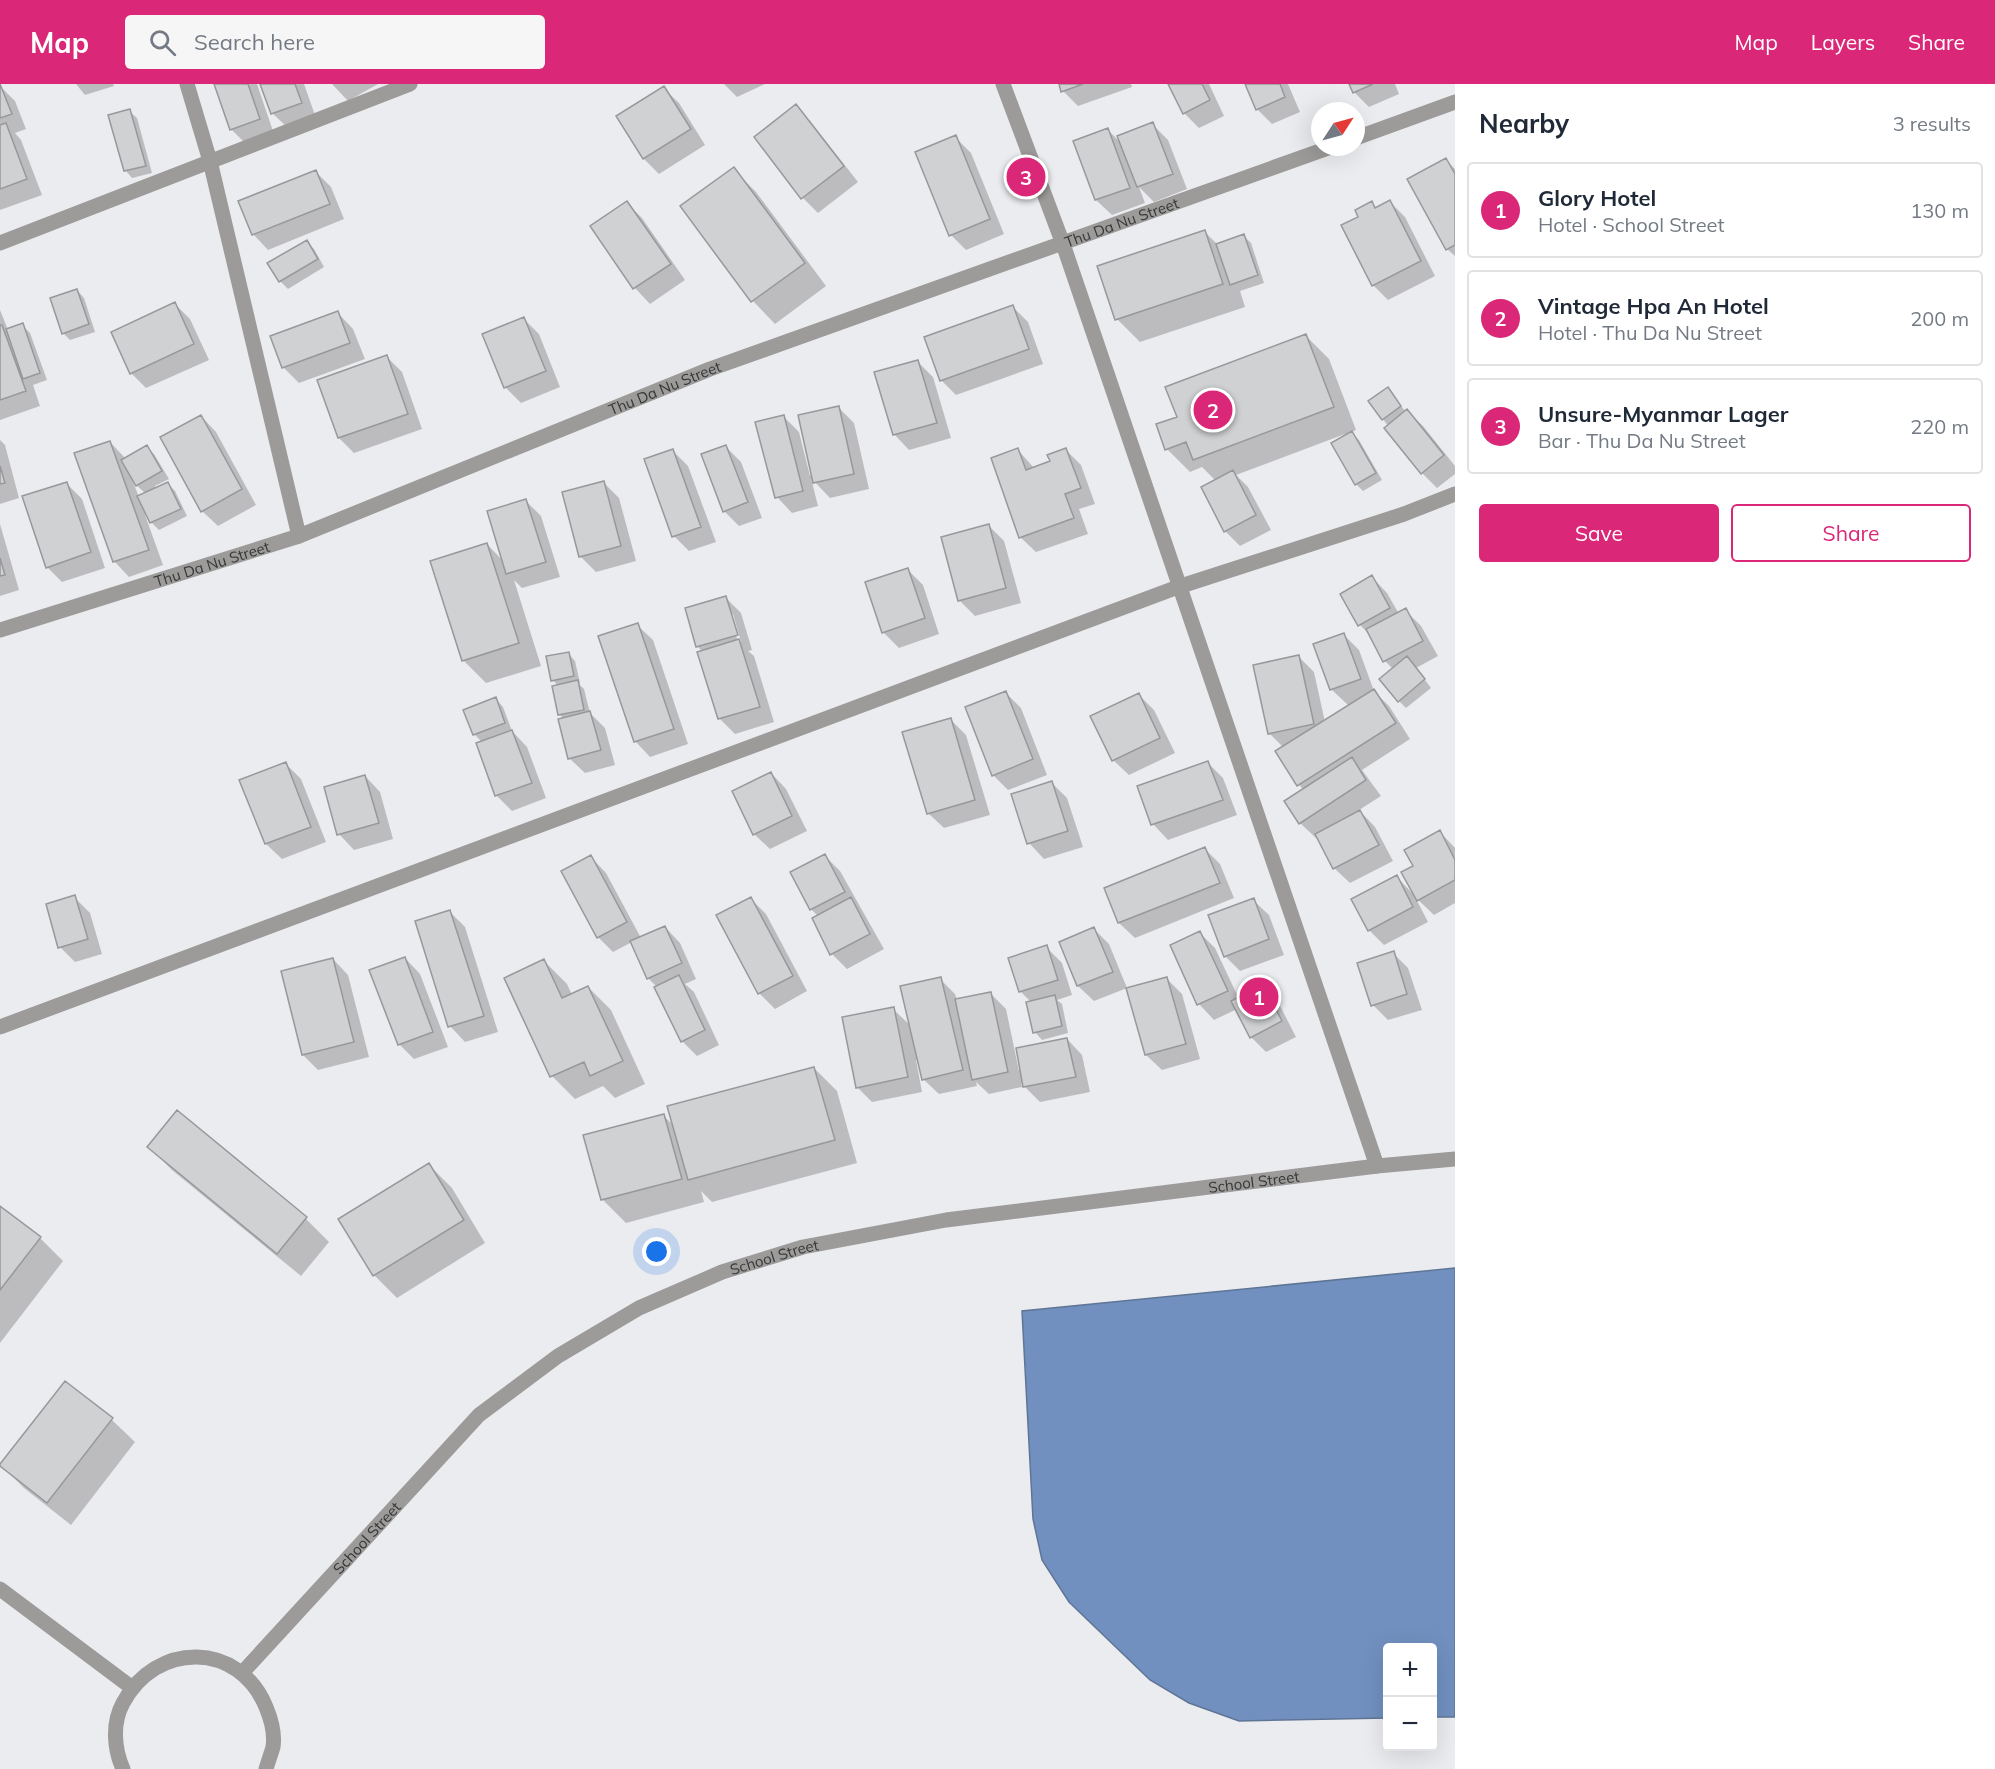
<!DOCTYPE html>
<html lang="en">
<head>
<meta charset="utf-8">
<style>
  body { margin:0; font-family:Mulish,sans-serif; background:#f6f6f7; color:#1f2937 }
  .controls { position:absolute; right:18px; bottom:18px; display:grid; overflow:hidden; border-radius:6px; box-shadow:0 6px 24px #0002 }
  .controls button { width:54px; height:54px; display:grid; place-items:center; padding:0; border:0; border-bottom:2px solid #e0e1e3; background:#fff; color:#1f2937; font:30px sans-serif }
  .compass { position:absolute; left:1311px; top:18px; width:54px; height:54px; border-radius:50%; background:#fff; box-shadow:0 6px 24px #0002; rotate:54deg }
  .you { position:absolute; left:657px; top:1168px; width:21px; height:21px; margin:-15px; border:4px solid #fff; border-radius:50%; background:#1a73e8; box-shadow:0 0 0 9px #1a73e833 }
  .badge { display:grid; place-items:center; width:39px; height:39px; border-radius:50%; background:#db2777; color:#fff; font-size:20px; font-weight:700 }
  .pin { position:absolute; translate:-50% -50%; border:3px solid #fff; box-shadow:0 2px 6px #0006 }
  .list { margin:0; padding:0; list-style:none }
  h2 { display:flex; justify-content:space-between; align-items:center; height:78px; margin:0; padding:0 24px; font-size:26px }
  h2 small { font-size:20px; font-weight:400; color:#747a83 }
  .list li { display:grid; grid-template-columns:39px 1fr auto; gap:18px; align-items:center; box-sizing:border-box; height:96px; margin:0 12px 12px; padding:0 12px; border:2px solid #e0e1e3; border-radius:6px }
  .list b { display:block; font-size:22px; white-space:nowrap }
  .list p { margin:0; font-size:20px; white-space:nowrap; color:#747a83 }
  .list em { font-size:20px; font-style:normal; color:#747a83 }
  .actions { display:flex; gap:12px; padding:18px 24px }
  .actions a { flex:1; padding:14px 0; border:2px solid #db2777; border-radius:6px; text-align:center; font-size:21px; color:#db2777 }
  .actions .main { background:#db2777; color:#fff }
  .icon { flex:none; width:33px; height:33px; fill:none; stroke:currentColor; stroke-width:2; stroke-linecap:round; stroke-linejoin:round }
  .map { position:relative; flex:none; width:1455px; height:1685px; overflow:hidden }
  header { display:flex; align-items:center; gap:36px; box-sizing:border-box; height:84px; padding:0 30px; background:#db2777; color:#fff }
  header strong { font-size:28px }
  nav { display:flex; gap:33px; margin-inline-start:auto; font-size:21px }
  .search { width:420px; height:54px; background:#f6f6f7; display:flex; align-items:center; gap:15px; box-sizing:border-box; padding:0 21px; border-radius:6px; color:#747a83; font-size:22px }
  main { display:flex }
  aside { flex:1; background:#fff }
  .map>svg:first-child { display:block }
  .water { fill:#7190bf; stroke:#5f7596; stroke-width:1.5 }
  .shadow { fill:#0003; fill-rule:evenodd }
  .building { fill:#d0d1d3; stroke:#97989a; stroke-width:1.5 }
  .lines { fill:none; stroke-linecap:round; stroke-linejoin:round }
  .minor { stroke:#9c9b9a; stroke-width:15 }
  .tertiary { stroke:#9c9b9a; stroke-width:15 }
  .labels { text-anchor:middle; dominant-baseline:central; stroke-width:4.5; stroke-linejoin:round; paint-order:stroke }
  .street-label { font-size:15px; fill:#363737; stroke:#f8fafc }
</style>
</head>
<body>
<header>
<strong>Map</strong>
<div class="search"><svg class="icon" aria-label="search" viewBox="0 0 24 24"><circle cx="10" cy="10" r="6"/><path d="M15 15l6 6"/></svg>Search here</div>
<nav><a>Map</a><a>Layers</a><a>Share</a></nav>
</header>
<main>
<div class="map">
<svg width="1455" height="1685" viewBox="0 0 1455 1685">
  <rect width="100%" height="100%" fill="#ebecef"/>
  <path class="water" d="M1455 1184V1633H1433L1432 1564H1388L1387 1634 1239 1637 1189 1619 1150 1596 1069 1518 1042 1476 1033 1435 1022 1227Z"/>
  <path class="shadow" d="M76 0H113L114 2 85 11Z
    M215 0H257L274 50 246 60 231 45Z
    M262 0H304L316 34 288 44 272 29Z
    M332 0H378L348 17Z
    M724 0H765L737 13Z
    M1060 0H1131L1132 3 1078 22 1063 7Z
    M1169 0H1209L1224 32 1199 44 1184 29Z
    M1246 0H1288L1300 28 1272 40 1257 25Z
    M1351 0H1395L1399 10 1369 23 1354 8Z
    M0 2 15 17 26 45 15 49 21 56 42 111 0 126Z
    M663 4 679 19 705 61 659 90 644 75 618 33Z
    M796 22 811 38 858 98 818 129 803 114 756 54Z
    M129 27 137 34 152 89 132 94 125 86Z
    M1152 40 1168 56 1187 105 1154 118 1139 103 1145 119 1112 131 1096 116 1075 58 1108 46 1122 60Z
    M955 53 971 69 1004 150 966 166 951 151Z
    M1445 75 1455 85V172L1447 165Z
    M733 85 756 108 826 202 775 240 753 217 682 123Z
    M315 87 331 103 344 135 268 166 253 150Z
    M1390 118 1405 133 1435 192 1388 216 1373 201 1360 133 1371 119 1377 124Z
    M627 119 642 134 685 196 650 220 635 204 592 143Z
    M1204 147 1218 161 1244 152 1251 159 1264 199 1240 207 1245 223 1140 258 1117 235Z
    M307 158 314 165 324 183 288 205 280 197 269 180Z
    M77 206 84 214 95 248 70 256 63 249Z
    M175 220 190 235 209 276 146 304 131 289Z
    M1013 223 1028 238 1043 280 956 311 941 296Z
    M0 226 8 246 22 241 30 249 47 296 33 301 40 322 0 336Z
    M338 229 353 245 365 275 299 299 284 284 272 253Z
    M524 235 539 250 560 303 521 319 505 303Z
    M1306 252 1329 275 1356 346 1351 348 1359 356 1382 396 1363 407 1356 400 1345 350 1236 391 1248 403 1271 446 1240 462 1225 447 1216 397 1202 383 1190 388 1167 365 1179 334Z
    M387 273 402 288 422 345 354 369 339 354Z
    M918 278 933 293 951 354 909 366 894 350Z
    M1387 305 1406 328 1407 327 1423 342 1455 382V390L1437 404 1422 389 1383 335Z
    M838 323 854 339 869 405 830 414 811 394 818 422 792 429 777 413 784 333 799 348 810 392 813 391Z
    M201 332 216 348 256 421 218 442 202 427Z
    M0 356 5 361 19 414 0 420Z
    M110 358 126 375 147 363 154 370 169 395 155 402 156 405 167 399 175 407 187 432 159 446 152 439 147 430 145 431 163 481 129 493 114 477ZM133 398 146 410 139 413Z
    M726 363 741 378 762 434 739 442 724 427Z
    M1018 366 1034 384 1052 378 1066 366 1081 381 1095 420 1079 425 1088 450 1036 468 1020 453Z
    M673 367 688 382 716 458 689 467 674 452Z
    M603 398 619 414 636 477 596 488 580 472Z
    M66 399 82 415 105 484 62 498 47 483Z
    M526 417 541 432 560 493 522 504 514 496 541 582 486 599 463 576 487 460 503 477Z
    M0 440 19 506 0 512Z
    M988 441 1004 457 1021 519 975 532 959 516Z
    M908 486 923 501 939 550 899 564 883 548Z
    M1372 493 1387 509 1399 530 1405 526 1421 542 1438 572 1416 584 1431 604 1406 624 1399 617 1393 585 1385 577 1372 553 1360 541Z
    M726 514 741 529 752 566 748 567 754 572 774 638 735 650 719 634 703 568 697 562ZM730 530H733L741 558H738Z
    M637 541 653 556 688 660 650 673 635 657Z
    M1343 550 1359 566 1374 607 1389 622 1410 655 1362 686 1381 712 1359 726 1375 743 1393 777 1350 799 1334 784 1318 753 1316 754 1300 739 1304 706 1299 701 1284 664 1269 649 1299 573 1314 588 1325 638 1349 622 1331 605Z
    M568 569 575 577 580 599 579 600 584 605 590 629 605 644 615 681 585 689 569 674 564 635 560 631 558 602 553 596Z
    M1006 609 1021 624 1047 691 1008 706 993 691Z
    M1139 611 1154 626 1175 669 1129 691 1113 676Z
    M496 615 503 623 512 647 527 663 546 714 512 727 496 711 482 658 474 650Z
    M951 636 966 651 990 731 944 744 928 729Z
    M1208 679 1223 694 1237 731 1168 756 1153 740 1139 703Z
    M286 680 301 695 326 758 282 775 266 760Z
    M771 689 786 705 807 747 770 765 754 750Z
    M365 692 380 708 393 755 354 766 339 750Z
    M1052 699 1067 714 1083 763 1044 775 1029 759Z
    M1440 748 1455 764V819L1434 831 1415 813 1428 838 1384 861 1369 846 1396 792 1413 810 1415 782Z
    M1205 765 1220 780 1234 814 1135 854 1119 839 1106 805Z
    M825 772 840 787 884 865 847 885 832 870 818 832 811 825Z
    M591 773 606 789 641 854 665 843 680 859 696 895 685 900 694 908 719 961 697 972 682 957 657 903 648 894 632 858 613 868 598 853Z
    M74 813 90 829 102 870 75 878 60 863Z
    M751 815 766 830 807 907 775 925 759 909Z
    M1253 816 1269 831 1284 871 1240 887 1225 872Z
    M449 827 465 843 498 948 465 958 450 942Z
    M1094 845 1109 860 1127 904 1094 917 1078 902 1061 859Z
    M1200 849 1215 864 1239 915 1263 902 1278 918 1296 953 1266 968 1251 953 1237 925 1214 936 1199 920Z
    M1046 863 1062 879 1072 911 1057 916 1062 920 1068 949 1042 956 1035 948 1031 918 1021 908 1010 875Z
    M1393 869 1408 884 1422 926 1388 936 1373 921Z
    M405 874 420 890 448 963 414 975 399 960Z
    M333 875 348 891 369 973 318 986 303 971Z
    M544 877 567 900 572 911 588 903 611 926 645 1000 615 1014 603 1002 575 1015 552 992Z
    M1166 894 1182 910 1200 975 1162 986 1146 971 1127 904Z
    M940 895 955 910 957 916 990 909 1006 925 1019 987 1067 955 1082 971 1090 1008 1040 1018 1021 999 1022 1003 989 1010 976 998 977 1002 939 1010 923 995 919 975 916 976 922 1008 872 1018 857 1003 893 925 911 942Z
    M814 984 837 1007 857 1079 712 1118 701 1107 704 1118 626 1139 603 1116 585 1052 664 1032 675 1043Z
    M149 1063 306 1135 329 1158 301 1192 172 1086Z
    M429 1081 452 1104 485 1159 397 1214 374 1191Z
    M0 1124 40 1154 63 1177 0 1259Z
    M66 1299 112 1336 135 1358 71 1441 24 1404 1 1381Z"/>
  <path class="building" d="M0 0 12 30 0 34Z
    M214 0H248L260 35 230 46Z
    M260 0H295L302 19 271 30Z
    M1059 0H1083L1061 8Z
    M1168 0H1202L1210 16 1183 30Z
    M1245 0H1280L1285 13 1256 26Z
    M1349 0H1373L1353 9Z
    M664 2 691 45 643 75 616 32Z
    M796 20 844 82 801 115 754 53Z
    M130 25 146 82 124 87 108 31Z
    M1153 38 1173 90 1137 103 1117 52Z
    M6 39 27 95 0 105V41Z
    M1108 44 1130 104 1095 116 1073 57Z
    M956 51 990 135 949 152 915 68Z
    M1446 74 1455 90V161L1446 166 1407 95Z
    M734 83 805 179 751 218 680 122Z
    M316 86 330 120 252 151 238 117Z
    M1390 116 1421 177 1372 202 1341 141 1358 133 1355 126 1372 117 1375 124Z
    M627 117 671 180 633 205 590 142Z
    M1205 146 1223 200 1115 236 1097 182Z
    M1244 150 1258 191 1230 201 1216 160Z
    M307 156 318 175 279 198 267 179Z
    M77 205 89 240 62 250 50 214Z
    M175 218 194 260 130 290 111 248Z
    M1013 221 1029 265 940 297 924 253Z
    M338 227 350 259 282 284 270 252Z
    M524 233 546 287 504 304 482 250Z
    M23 239 40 289 23 295 6 245Z
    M0 241H2L26 307 0 316Z
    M1306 250 1334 323 1193 376 1186 358 1165 366 1156 340 1177 333 1165 303Z
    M387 271 408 330 338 354 317 296Z
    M918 276 937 339 893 351 874 288Z
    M1388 303 1401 322 1382 336 1368 317Z
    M839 322 854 390 813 399 798 331Z
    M1407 325 1444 371 1421 390 1384 344Z
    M201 331 242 405 201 428 160 353Z
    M784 331 803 407 775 414 755 338Z
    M1352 347 1376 389 1355 401 1331 359Z
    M110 357 149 466 113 478 74 369Z
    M147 361 162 387 136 402 121 376Z
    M726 361 748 418 723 428 701 370Z
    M1018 364 1026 386 1050 377 1047 371 1066 364 1081 404 1065 410 1074 434 1019 454 991 374Z
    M673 365 701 443 672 453 644 375Z
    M0 382 5 399 0 400Z
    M1233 386 1256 431 1224 448 1201 403Z
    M604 397 621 462 579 473 562 408Z
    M67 398 91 468 46 484 22 412Z
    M168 398 181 425 150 439 137 412Z
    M526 415 546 478 506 490 487 427Z
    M989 440 1006 504 958 517 941 453Z
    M487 459 519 559 462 577 430 477Z
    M0 474 5 491 0 492Z
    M908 484 925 534 882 549 865 498Z
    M1372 491 1390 524 1358 542 1340 510Z
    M726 512 738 551 696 563 685 524Z
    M1406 524 1423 557 1383 578 1366 545Z
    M638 539 674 645 634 658 598 552Z
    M1344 549 1361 595 1330 606 1313 560Z
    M739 555 760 623 718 635 697 568Z
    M569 568 574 592 551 597 546 572Z
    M1299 571 1314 640 1268 650 1253 581Z
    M1407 572 1425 595 1398 618 1379 595Z
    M578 596 584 626 558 631 552 602Z
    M1374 605 1396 639 1297 702 1275 667Z
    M1006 607 1033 675 992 692 965 623Z
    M1139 609 1160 654 1112 677 1090 632Z
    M496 613 505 639 473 651 463 626Z
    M590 627 601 666 568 675 558 635Z
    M951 634 975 716 927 730 902 648Z
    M512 646 532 699 495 712 476 659Z
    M1352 673 1366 696 1299 740 1284 717Z
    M1208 677 1223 716 1151 741 1137 702Z
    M286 678 311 743 265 760 239 696Z
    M771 688 792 732 753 751 732 707Z
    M365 691 379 739 337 751 324 703Z
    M1052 697 1068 747 1027 760 1011 710Z
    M1360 726 1379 761 1333 785 1315 750Z
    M1440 746 1455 776V796L1417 817 1401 788 1413 782 1404 766Z
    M1205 763 1220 799 1118 839 1104 804Z
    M825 770 845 808 810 826 790 788Z
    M591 771 627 838 597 854 561 787Z
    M1397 791 1413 823 1368 847 1351 815Z
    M75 811 88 855 58 864 46 820Z
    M751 813 793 892 758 910 716 831Z
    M851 813 870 850 830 871 812 834Z
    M1254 814 1269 855 1224 873 1208 831Z
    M450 826 484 932 448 943 415 837Z
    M665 842 682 879 647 895 630 857Z
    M1094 843 1113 888 1077 902 1059 858Z
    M1200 847 1228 907 1197 921 1170 861Z
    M1047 861 1058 896 1019 908 1008 874Z
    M1394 867 1407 910 1371 922 1357 879Z
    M405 873 433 948 398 961 369 886Z
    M333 874 354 958 302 971 281 887Z
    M544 875 562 914 588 902 623 977 590 992 584 978 550 993 504 894Z
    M679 891 705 946 681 958 654 903Z
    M941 893 963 986 922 996 900 902Z
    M1167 893 1186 960 1145 971 1126 904Z
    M1263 900 1282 937 1250 954 1231 917Z
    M991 908 1008 988 972 996 955 915Z
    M1055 911 1062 942 1033 949 1026 918Z
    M894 923 908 993 856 1004 842 933Z
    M1067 954 1076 993 1023 1003 1016 964Z
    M814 983 835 1056 688 1096 667 1022Z
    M177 1026 307 1133 277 1170 147 1063Z
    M664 1030 682 1095 601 1116 583 1051Z
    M429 1079 464 1136 373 1192 338 1135Z
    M0 1122 41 1153 0 1206Z
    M65 1297 113 1334 47 1419 0 1382V1380Z"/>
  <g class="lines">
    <g class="minor">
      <path d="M187 0 210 77 299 452"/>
      <path d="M1003 0 1063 160 1377 1082"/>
      <path d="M1356 54 1455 18"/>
      <path d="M0 159 410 0"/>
      <path id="s1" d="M0 546 299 452 710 285 1331 63"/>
      <path d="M0 943 1178 503 1404 430 1455 410"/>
      <path d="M0 1505 131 1603"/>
    </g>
    <g class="tertiary">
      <path id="s2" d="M242 1589 479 1331 558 1272 639 1224 722 1188 803 1163 946 1136 1377 1082 1455 1075"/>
      <path d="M123 1685C114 1665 112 1639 123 1619 156 1557 239 1557 266 1623 271 1635 275 1650 273 1663 271 1670 268 1678 266 1685"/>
    </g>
  </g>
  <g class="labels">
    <g class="street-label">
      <text stroke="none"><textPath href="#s1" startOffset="1194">Thu Da Nu Street</textPath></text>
      <text stroke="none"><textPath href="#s1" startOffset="708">Thu Da Nu Street</textPath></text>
      <text stroke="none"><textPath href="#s1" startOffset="222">Thu Da Nu Street</textPath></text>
      <text stroke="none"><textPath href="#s2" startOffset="1174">School Street</textPath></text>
      <text stroke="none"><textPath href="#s2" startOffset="688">School Street</textPath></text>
      <text stroke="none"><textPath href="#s2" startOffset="184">School Street</textPath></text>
    </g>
  </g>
</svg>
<div class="controls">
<button>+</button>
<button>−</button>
</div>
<svg class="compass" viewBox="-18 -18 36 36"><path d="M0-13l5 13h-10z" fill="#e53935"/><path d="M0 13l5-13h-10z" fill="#747a83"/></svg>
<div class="you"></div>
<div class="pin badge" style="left:1259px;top:913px">1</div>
<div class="pin badge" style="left:1213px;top:326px">2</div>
<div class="pin badge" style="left:1026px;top:93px">3</div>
</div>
<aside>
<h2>Nearby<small>3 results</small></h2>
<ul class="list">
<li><span class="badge">1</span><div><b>Glory Hotel</b><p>Hotel · School Street</p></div><em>130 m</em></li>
<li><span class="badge">2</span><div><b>Vintage Hpa An Hotel</b><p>Hotel · Thu Da Nu Street</p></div><em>200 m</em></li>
<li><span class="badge">3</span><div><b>Unsure-Myanmar Lager</b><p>Bar · Thu Da Nu Street</p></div><em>220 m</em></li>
</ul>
<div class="actions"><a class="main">Save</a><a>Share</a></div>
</aside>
</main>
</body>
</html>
